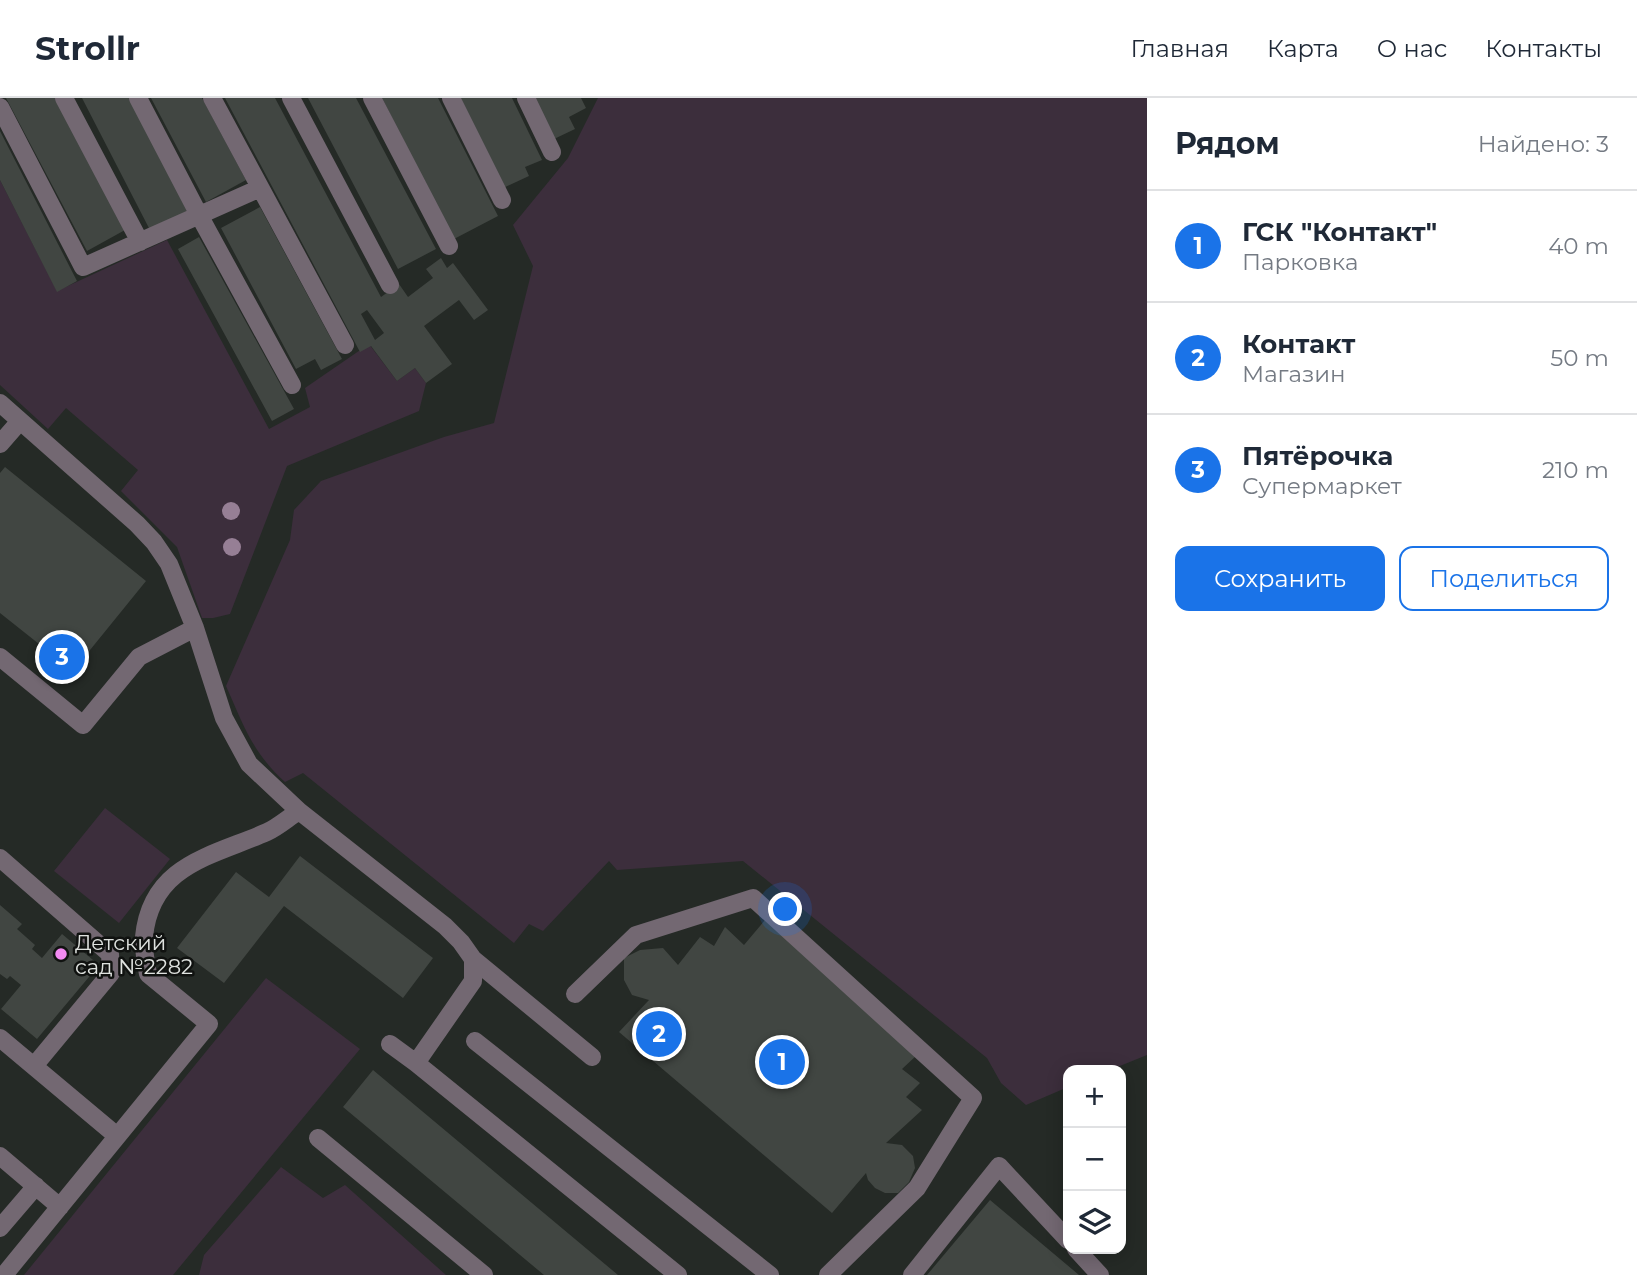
<!DOCTYPE html>
<html lang="ru">
<head>
<meta charset="utf-8">
<style>
  body { margin:0; font-family:Montserrat,sans-serif; background:#f2f2f3; color:#1f2937 }
  .controls { position:absolute; right:21px; bottom:21px; display:grid; overflow:hidden; border-radius:14px; box-shadow:0 4px 18px #0003 }
  .controls button { width:63px; height:63px; display:grid; place-items:center; padding:0; border:0; border-bottom:2px solid #e0e1e3; background:#fff; color:#1f2937; font:35px sans-serif }
  .you { position:absolute; left:786px; top:812px; width:24px; height:24px; margin:-18px; border:5px solid #fff; border-radius:50%; background:#1a73e8; box-shadow:0 0 0 10px #1a73e833 }
  .badge { display:grid; place-items:center; width:46px; height:46px; border-radius:50%; background:#1a73e8; color:#fff; font-size:23px; font-weight:700 }
  .pin { position:absolute; translate:-50% -50%; border:4px solid #fff; box-shadow:0 2px 7px #0006 }
  .list { margin:0; padding:0; list-style:none }
  h2 { display:flex; justify-content:space-between; align-items:center; height:91px; margin:0; padding:0 28px; font-size:30px }
  h2 small { font-size:23px; font-weight:400; color:#747a83 }
  .list li { display:grid; grid-template-columns:46px 1fr auto; gap:21px; align-items:center; box-sizing:border-box; height:112px; padding:0 28px; border-top:2px solid #e0e1e3 }
  .list b { display:block; font-size:26px; white-space:nowrap }
  .list p { margin:0; font-size:23px; white-space:nowrap; color:#747a83 }
  .list em { font-size:23px; font-style:normal; color:#747a83 }
  .actions { display:flex; gap:14px; padding:21px 28px }
  .actions a { flex:1; padding:16px 0; border:2px solid #1a73e8; border-radius:14px; text-align:center; font-size:24px; color:#1a73e8 }
  .actions .main { background:#1a73e8; color:#fff }
  .icon { flex:none; width:38px; height:38px; fill:none; stroke:currentColor; stroke-width:2; stroke-linecap:round; stroke-linejoin:round }
  .map { position:relative; flex:none; width:1147px; height:1177px; overflow:hidden }
  header { display:flex; align-items:center; gap:42px; box-sizing:border-box; height:98px; padding:0 35px; background:#fff; border-bottom:2px solid #e0e1e3 }
  header strong { font-size:33px }
  nav { display:flex; gap:38px; margin-inline-start:auto; font-size:24px }
  main { display:flex }
  aside { flex:1; background:#fff }
  .map>svg:first-child { display:block }
  .green { fill:#3c2e3c }
  .building { fill:#414642; fill-rule:evenodd }
  .lines { fill:none; stroke-linecap:round; stroke-linejoin:round }
  .minor { stroke:#736872; stroke-width:18 }
  .tree { fill:#967f95 }
  .poi-dot { fill:#f38af2; stroke:#101210; stroke-width:2.5 }
  .labels { text-anchor:middle; dominant-baseline:central; stroke-width:5; stroke-linejoin:round; paint-order:stroke }
  .poi-label { font-size:21px; fill:#dfe2df; stroke:#101210; text-anchor:start }
</style>
</head>
<body>
<header>
<strong>Strollr</strong>
<nav><a>Главная</a><a>Карта</a><a>О нас</a><a>Контакты</a></nav>
</header>
<main>
<div class="map">
<svg width="1147" height="1177" viewBox="0 0 1147 1177">
  <rect width="100%" height="100%" fill="#252a26"/>
  <path class="green" d="M598 0H1147V957L1110 972H1068V989L1026 1007 1001 985 987 960 743 763 617 772 609 763 543 833 529 826 514 845 303 675 285 684C252 654 244 628 226 588L290 442 294 412 321 383 444 339 494 325 533 168 513 127 568 60Z
    M0 82 57 193 167 142 269 331 310 309 305 290 369 246 397 283 415 270 426 285 419 313 287 368 230 516 213 520H202L177 449 121 393 138 372 66 310 48 331 0 287Z
    M105 710 170 761 119 825 54 773Z
    M266 880 360 951 173 1177H24Z
    M281 1069 323 1100 345 1087 446 1177H199L204 1157Z"/>
  <path class="building" d="M6 0H55L125 132 87 153Z
    M82 0H131L189 114 151 134Z
    M151 0H202L246 82 206 104Z
    M225 0H275L381 199 399 186 408 199 433 180 426 171 441 160 447 170 453 165 488 212 474 222 459 202 424 228 452 266 426 285 415 270 397 283 371 248 360 254ZM367 212 384 235 375 242 361 216Z
    M308 0H356L436 151 398 171Z
    M382 0H438L498 118 454 141Z
    M459 0H512L542 62 525 69 529 78 503 90Z
    M533 0H581L586 10 569 19 575 31 554 41Z
    M0 33 77 183 57 194 0 82Z
    M260 109 342 261 321 272 315 261 296 271 221 130Z
    M199 139 294 311 272 323 178 151Z
    M5 369 146 483 73 573 0 515V375Z
    M300 758 433 860 403 900 284 808 224 885 177 850 236 774 269 799Z
    M0 807 22 826 17 831 35 847 32 851 42 860 62 836 99 867 37 941 1 911 21 887 10 878 7 881 0 876Z
    M765 822 917 957 902 971 920 985 906 999 922 1012 886 1045 902 1047 913 1058 915 1070 909 1084 898 1095H885L875 1090 868 1082 866 1075 832 1115 619 934 649 902 632 897 624 882V860L640 852 663 850 678 867 700 839 714 848 725 829 744 847Z
    M373 972 618 1177H544L343 1009Z
    M990 1102 1079 1177H927Z"/>
  <g class="lines">
    <path class="minor" d="M64 0 140 144
      M138 0 199 117 292 287
      M212 0 345 247
      M291 0 390 187
      M372 0 449 148
      M451 0 502 102
      M526 0 552 54
      M0 9 83 169 260 90
      M0 305 137 426 154 444 169 466 195 530 224 620 249 666 299 713 445 828 461 844 473 861V883L416 965 678 1177
      M0 346 20 323
      M0 559 83 627 139 559 195 530
      M0 760 110 856 111 875 34 968
      M473 861 592 959
      M575 896 636 837 753 800 973 1000 917 1090 828 1177
      M0 940 117 1038
      M475 943 770 1177
      M390 946 416 965
      M318 1040 484 1177
      M0 1058 60 1109
      M0 1130 36 1088
      M1076 1151 1100 1177
      M4 1177 209 926 148 876C146 865 143 851 144 839 151 766 213 758 267 734 278 729 288 720 299 713
      M912 1177 999 1068 1068 1142"/>
  </g>
  <g class="tree">
    <circle cx="231" cy="413" r="9"/>
    <circle cx="232" cy="449" r="9"/>
  </g>
  <circle class="poi-dot" cx="61" cy="856" r="7"/>
  <g class="labels">
    <g class="poi-label">
      <text x="75" y="844">Детский<tspan x="75" dy="24">сад №2282</tspan></text>
    </g>
  </g>
</svg>
<div class="controls">
<button>+</button>
<button>−</button>
<button><svg class="icon" aria-label="layers" viewBox="0 0 24 24"><path d="M12 4l9 5-9 5-9-5zM3 14l9 5 9-5"/></svg></button>
</div>
<div class="you"></div>
<div class="pin badge" style="left:782px;top:964px">1</div>
<div class="pin badge" style="left:659px;top:936px">2</div>
<div class="pin badge" style="left:62px;top:559px">3</div>
</div>
<aside>
<h2>Рядом<small>Найдено: 3</small></h2>
<ul class="list">
<li><span class="badge">1</span><div><b>ГСК &quot;Контакт&quot;</b><p>Парковка</p></div><em>40 m</em></li>
<li><span class="badge">2</span><div><b>Контакт</b><p>Магазин</p></div><em>50 m</em></li>
<li><span class="badge">3</span><div><b>Пятёрочка</b><p>Супермаркет</p></div><em>210 m</em></li>
</ul>
<div class="actions"><a class="main">Сохранить</a><a>Поделиться</a></div>
</aside>
</main>
</body>
</html>
